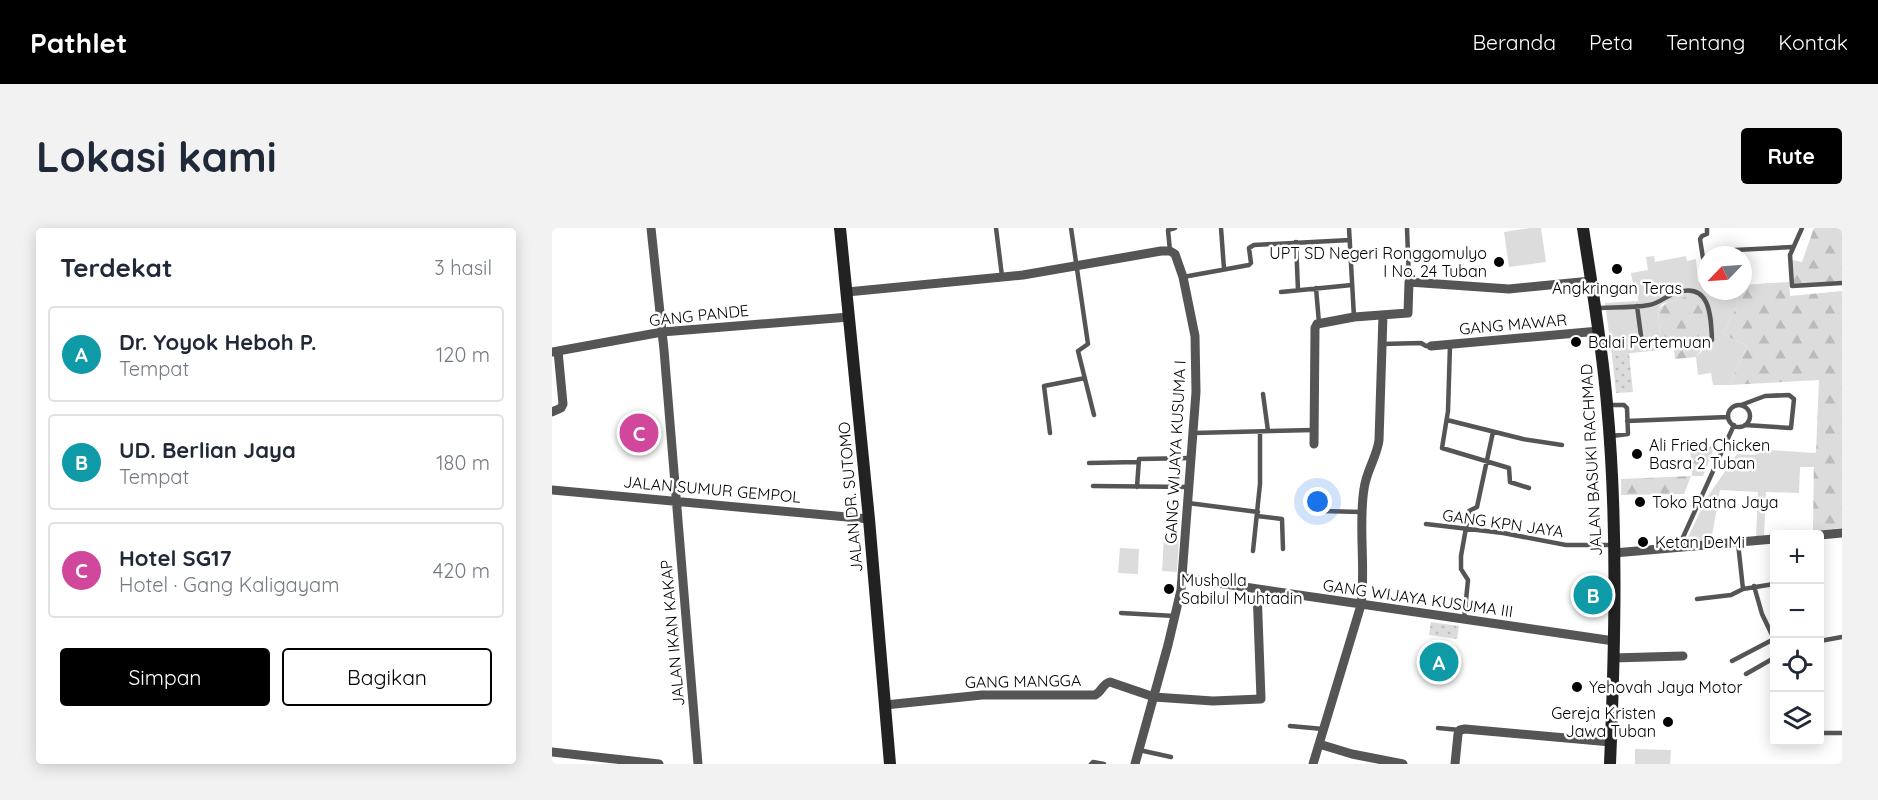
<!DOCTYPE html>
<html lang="id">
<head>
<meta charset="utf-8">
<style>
  body { margin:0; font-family:Quicksand,sans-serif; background:#f2f2f3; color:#1f2937 }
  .controls { position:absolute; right:18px; bottom:18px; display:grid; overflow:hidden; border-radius:6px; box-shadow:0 3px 15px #0003 }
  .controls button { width:54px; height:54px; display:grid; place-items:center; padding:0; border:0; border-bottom:2px solid #e0e1e3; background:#fff; color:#1f2937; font:30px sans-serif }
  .compass { position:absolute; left:1146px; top:18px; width:54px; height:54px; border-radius:50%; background:#fff; box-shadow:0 3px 15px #0003; rotate:245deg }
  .you { position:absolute; left:766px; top:274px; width:21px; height:21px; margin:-15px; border:4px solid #fff; border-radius:50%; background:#1a73e8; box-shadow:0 0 0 9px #1a73e833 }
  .badge { display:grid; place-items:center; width:39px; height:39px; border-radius:50%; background:#000; color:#fff; font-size:20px; font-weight:700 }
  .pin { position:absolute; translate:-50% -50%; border:3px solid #fff; box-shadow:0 2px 6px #0006 }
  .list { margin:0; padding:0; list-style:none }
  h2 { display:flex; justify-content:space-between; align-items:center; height:78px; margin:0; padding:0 24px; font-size:26px }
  h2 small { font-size:20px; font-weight:400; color:#747a83 }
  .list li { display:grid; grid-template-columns:39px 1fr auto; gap:18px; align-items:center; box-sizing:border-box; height:96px; margin:0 12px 12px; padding:0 12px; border:2px solid #e0e1e3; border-radius:6px }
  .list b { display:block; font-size:22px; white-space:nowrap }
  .list p { margin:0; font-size:20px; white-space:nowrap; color:#747a83 }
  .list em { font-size:20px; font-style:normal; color:#747a83 }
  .actions { display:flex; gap:12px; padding:18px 24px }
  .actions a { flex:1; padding:14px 0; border:2px solid #000; border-radius:6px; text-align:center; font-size:21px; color:#000 }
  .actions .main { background:#000; color:#fff }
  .icon { flex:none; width:33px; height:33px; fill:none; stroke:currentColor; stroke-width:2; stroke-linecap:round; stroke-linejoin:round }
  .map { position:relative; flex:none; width:1290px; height:536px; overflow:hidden; border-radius:6px }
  header { display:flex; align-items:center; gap:36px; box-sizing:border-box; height:84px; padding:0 30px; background:#000; color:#fff }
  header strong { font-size:28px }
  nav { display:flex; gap:33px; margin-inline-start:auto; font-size:21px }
  .intro { display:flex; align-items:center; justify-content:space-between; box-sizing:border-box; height:144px; padding:0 36px }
  h1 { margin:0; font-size:42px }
  .button { padding:15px 27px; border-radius:6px; background:#000; color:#fff; font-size:21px; font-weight:700 }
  main { display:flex; gap:36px; padding:0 36px }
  aside { flex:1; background:#fff; border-radius:6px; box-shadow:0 3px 15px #0003 }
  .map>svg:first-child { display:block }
  .grass { fill:#dcdcdc }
  .forest { fill:url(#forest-firs) }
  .garden { fill:url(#garden-dots) }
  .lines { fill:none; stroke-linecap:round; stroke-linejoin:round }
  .service { stroke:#555; stroke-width:4.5 }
  .minor { stroke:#555; stroke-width:9 }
  .secondary { stroke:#222; stroke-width:12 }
  .poi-dot { fill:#000; stroke:#fff; stroke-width:2 }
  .labels { text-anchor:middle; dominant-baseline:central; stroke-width:5; stroke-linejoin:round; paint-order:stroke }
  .poi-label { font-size:16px; fill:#000; stroke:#fff; text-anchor:start }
  .street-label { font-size:16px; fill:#000; stroke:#fff }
</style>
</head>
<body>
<header>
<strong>Pathlet</strong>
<nav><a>Beranda</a><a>Peta</a><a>Tentang</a><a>Kontak</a></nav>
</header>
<div class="intro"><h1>Lokasi kami</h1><a class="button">Rute</a></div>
<main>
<aside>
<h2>Terdekat<small>3 hasil</small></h2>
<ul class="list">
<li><span class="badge" style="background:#0f9aa8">A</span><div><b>Dr. Yoyok Heboh P.</b><p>Tempat</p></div><em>120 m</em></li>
<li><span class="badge" style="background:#0f9aa8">B</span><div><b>UD. Berlian Jaya</b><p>Tempat</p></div><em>180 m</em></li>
<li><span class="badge" style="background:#d1479c">C</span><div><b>Hotel SG17</b><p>Hotel · Gang Kaligayam</p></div><em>420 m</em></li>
</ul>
<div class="actions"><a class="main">Simpan</a><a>Bagikan</a></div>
</aside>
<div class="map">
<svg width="1290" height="536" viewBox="0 0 1290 536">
  <defs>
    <pattern id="forest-firs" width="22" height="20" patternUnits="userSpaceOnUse" patternTransform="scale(1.5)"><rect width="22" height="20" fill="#dcdcdc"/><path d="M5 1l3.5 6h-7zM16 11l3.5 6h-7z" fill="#bbb"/></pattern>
    <pattern id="garden-dots" width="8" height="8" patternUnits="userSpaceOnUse" patternTransform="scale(1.5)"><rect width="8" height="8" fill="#dcdcdc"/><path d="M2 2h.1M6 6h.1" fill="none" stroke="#bbb" stroke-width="1.8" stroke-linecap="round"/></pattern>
  </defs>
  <rect width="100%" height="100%" fill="#fff"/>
  <path class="grass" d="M978 0H989L994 34 957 39 952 4Z
    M1102 28 1103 34 1134 28 1135 33 1144 31 1146 54H1155V63H1185L1186 76 1171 106 1195 118 1177 157H1161L1159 145 1146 147 1144 129 1152 121 1130 70 1110 76 1106 81 1109 122 1060 127 1053 75 1086 73 1085 56H1081L1079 45 1096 42 1094 29Z
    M1204 221 1262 225V239H1248L1247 265 1214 264 1212 308 1204 309 1206 264 1168 262 1159 313 1133 316 1154 271 1185 226 1204 227Z
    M612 309 627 311 625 344 610 343Z
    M568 320 587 321 586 346 566 345Z
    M1083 521 1119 522 1118 536H1083Z"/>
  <path class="forest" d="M1262 0H1290V53L1241 57 1240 32 1250 34Z
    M1237 54 1238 68 1290 63V300L1261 303 1262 225 1264 224 1267 152 1177 157 1195 118 1171 106 1186 76 1185 63H1191V57Z
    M1134 69C1155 70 1154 100 1154 116L1144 129 1123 131 1122 121 1109 122 1106 81 1116 74Z
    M1163 218 1151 248H1140L1138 219Z
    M1139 248 1132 266 1069 267V251Z"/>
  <path class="garden" d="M1077 125 1081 164 1064 165 1060 127Z
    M879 394 907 398 905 411 877 407Z"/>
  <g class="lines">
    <path class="service" d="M444 0 450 48
      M519 0 536 116 526 123 542 187
      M669 0 672 41
      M797 0 802 89
      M855 0 857 54
      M1155 0V6L1150 8 1148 11 1151 30 1155 31
      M1250 0 1238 27 1240 58 1290 55
      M744 14 746 62
      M618 23 616 2 623 0
      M1174 27 1183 22 1240 19
      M631 49 697 37 699 35 697 20 702 17 798 12
      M764 60 767 95
      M729 64 800 57
      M1085 78 1090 115
      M1046 80C1063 79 1080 80 1097 77 1106 76 1114 68 1123 65 1158 53 1159 87 1160 112
      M830 116 869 115 874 118H879
      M898 117 896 183 890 220 957 240 958 254 977 260
      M711 166 716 203
      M1056 177H1072L1075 180 1076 206 1060 208
      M1189 177 1213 168 1237 167 1242 171 1239 200 1193 197
      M1176 188a11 11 0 1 1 22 0a11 11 0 1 1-22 0Z
      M895 192 971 211 1010 217
      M1075 193 1176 189
      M498 205 492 158 533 150
      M642 205 761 202
      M537 235 585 234
      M541 258 638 259
      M585 259 587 231 640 230
      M636 275 706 284
      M770 283 809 284
      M705 288 730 291 731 321
      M874 296 951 305 1014 317H1061
      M1186 315 1191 361
      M1127 318 1182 197
      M701 323 708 256V204
      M1202 358 1210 386 1222 411
      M1145 371 1179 367 1191 361 1222 356
      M569 385 623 388
      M912 392 916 352 909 341V328L917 283 925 279 941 204
      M1268 413 1290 409
      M1180 433 1222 411
      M1194 446 1222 430
      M738 498 771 501
      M886 500 908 502
      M1268 505H1290
      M587 522 619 529
      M539 536 541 534 552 536"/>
    <path class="minor" d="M99 0 112 122 146 536
      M295 64 471 47 609 23H618L623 26 631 49 643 108 644 164 629 362 616 417 583 536
      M879 118 1047 103
      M0 124 110 104 297 89
      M0 184 9 180 11 176 6 123
      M762 216 763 100 765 96 802 89 856 85 857 54 957 61 1039 53
      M0 262 317 291
      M1268 307 1290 305
      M1062 325 1222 311
      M631 350 1062 413
      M1061 430 1131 428
      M333 477 430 467H543C550 464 550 456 558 454L602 469 661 473 709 471 705 361
      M767 516 800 526 851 536
      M0 524 107 536
      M761 536 809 377C814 338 806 299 812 261 814 243 825 229 827 212L831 87
      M903 536 906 506 908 502 913 501 1059 514"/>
    <path class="secondary" d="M288 0 317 291 338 536
      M1031 0C1040 59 1050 117 1055 176 1066 295 1063 416 1058 536"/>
  </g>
  <g class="poi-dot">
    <circle cx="947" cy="34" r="6"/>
    <circle cx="1065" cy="41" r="6"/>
    <circle cx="1024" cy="114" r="6"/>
    <circle cx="1085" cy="226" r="6"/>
    <circle cx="1088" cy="274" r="6"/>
    <circle cx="1091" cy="314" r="6"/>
    <circle cx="617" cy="361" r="6"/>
    <circle cx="1025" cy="459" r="6"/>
    <circle cx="1116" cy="494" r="6"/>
  </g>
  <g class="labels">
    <g class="poi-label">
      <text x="935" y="25" text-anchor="end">UPT SD Negeri Ronggomulyo<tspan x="935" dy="18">I No. 24 Tuban</tspan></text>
      <text x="1065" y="60" text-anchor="middle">Angkringan Teras</text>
      <text x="1036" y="114">Balai Pertemuan</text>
      <text x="1097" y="217">Ali Fried Chicken<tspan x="1097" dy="18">Basra 2 Tuban</tspan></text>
      <text x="1100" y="274">Toko Ratna Jaya</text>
      <text x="1103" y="314">Ketan De Mi</text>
      <text x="629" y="352">Musholla<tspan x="629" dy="18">Sabilul Muhtadin</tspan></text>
      <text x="1037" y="459">Yehovah Jaya Motor</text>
      <text x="1104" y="485" text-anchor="end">Gereja Kristen<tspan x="1104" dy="18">Jawa Tuban</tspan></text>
    </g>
    <g class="street-label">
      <text transform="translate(147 87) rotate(-6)">GANG PANDE</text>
      <text transform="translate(961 96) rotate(-5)">GANG MAWAR</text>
      <text transform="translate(623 224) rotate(-87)">GANG WIJAYA KUSUMA I</text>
      <text transform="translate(1039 232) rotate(-93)">JALAN BASUKI RACHMAD</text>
      <text transform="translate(160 261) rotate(5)">JALAN SUMUR GEMPOL</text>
      <text transform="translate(298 269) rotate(-95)">JALAN DR. SUTOMO</text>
      <text transform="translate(951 295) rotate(8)">GANG KPN JAYA</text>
      <text transform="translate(866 370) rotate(8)">GANG WIJAYA KUSUMA III</text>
      <text transform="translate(120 405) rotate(-95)">JALAN IKAN KAKAP</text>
      <text transform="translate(471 453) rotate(-1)">GANG MANGGA</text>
    </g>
  </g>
</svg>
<div class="controls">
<button>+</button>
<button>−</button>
<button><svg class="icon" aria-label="locate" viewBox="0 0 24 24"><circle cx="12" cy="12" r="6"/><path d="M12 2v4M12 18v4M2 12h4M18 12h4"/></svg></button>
<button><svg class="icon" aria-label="layers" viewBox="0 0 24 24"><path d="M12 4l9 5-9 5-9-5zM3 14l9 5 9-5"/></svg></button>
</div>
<svg class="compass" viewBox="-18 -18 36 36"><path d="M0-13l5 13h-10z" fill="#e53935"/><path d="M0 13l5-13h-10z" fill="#747a83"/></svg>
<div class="you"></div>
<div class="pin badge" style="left:887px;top:434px;background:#0f9aa8">A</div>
<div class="pin badge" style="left:1041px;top:367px;background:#0f9aa8">B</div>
<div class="pin badge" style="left:87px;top:205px;background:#d1479c">C</div>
</div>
</main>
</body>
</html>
